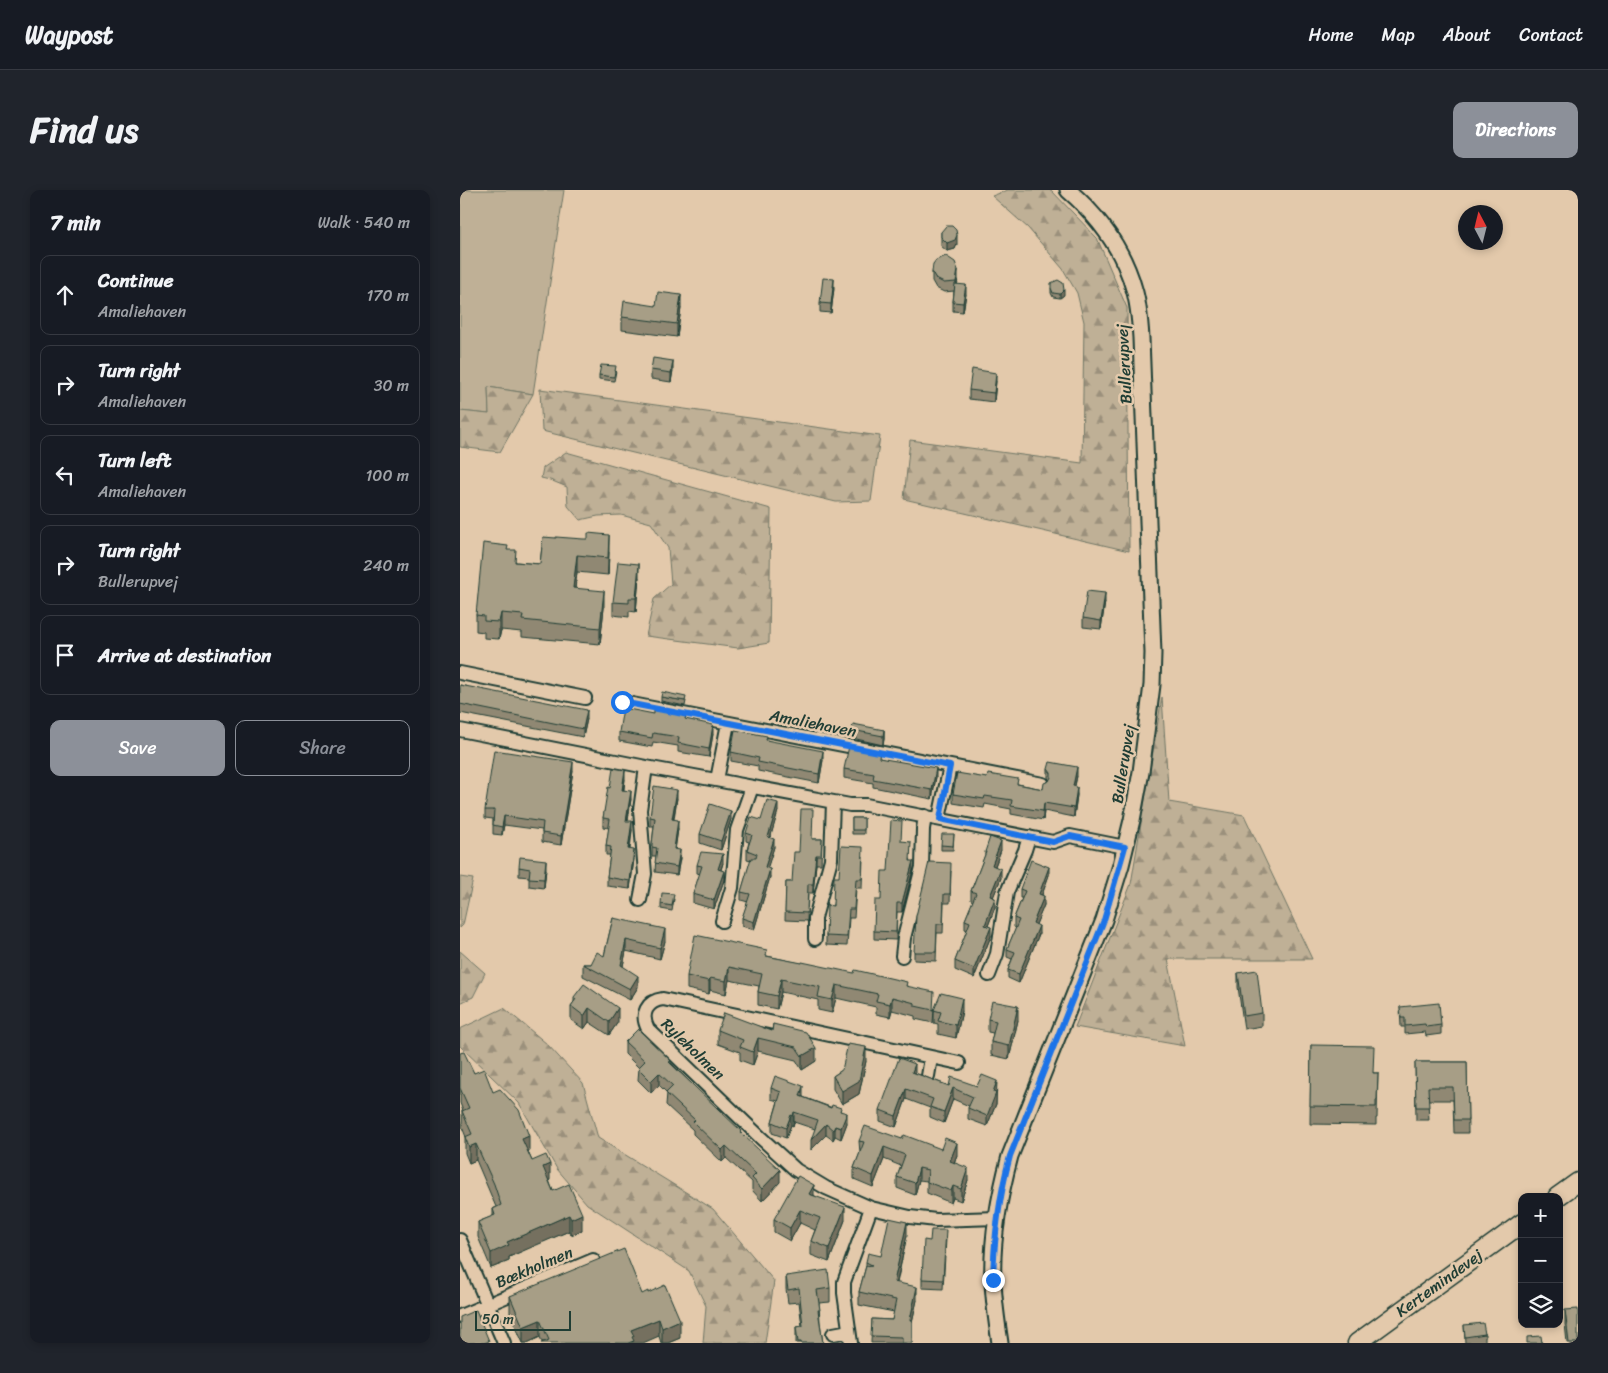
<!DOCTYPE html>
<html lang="en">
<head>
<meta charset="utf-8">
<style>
  body { margin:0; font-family:Sriracha,sans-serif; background:#20242c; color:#f1f3f6 }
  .controls { position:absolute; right:15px; bottom:15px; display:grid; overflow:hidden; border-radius:10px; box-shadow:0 2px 8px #0003 }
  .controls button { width:45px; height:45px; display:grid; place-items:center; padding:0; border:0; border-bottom:1px solid #363941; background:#171b24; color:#f1f3f6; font:25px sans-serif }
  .compass { position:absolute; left:998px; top:15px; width:45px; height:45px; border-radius:50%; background:#171b24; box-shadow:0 2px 8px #0003; rotate:353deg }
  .scale { position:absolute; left:15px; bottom:12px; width:96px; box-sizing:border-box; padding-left:5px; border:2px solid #1f3d34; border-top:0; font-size:14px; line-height:18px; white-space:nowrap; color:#1f3d34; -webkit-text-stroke:4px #e3c9ab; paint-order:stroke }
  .stop { position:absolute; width:15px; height:15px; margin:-11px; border:4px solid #1a73e8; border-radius:50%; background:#fff }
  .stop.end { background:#1a73e8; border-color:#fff; box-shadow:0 1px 5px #0008 }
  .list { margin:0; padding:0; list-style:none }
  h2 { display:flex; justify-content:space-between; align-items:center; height:65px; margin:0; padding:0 20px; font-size:21px }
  h2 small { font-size:16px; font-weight:400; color:#9ea1a6 }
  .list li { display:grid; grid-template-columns:32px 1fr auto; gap:15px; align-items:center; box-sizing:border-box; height:80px; margin:0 10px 10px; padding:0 10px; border:1px solid #363941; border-radius:10px }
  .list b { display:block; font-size:19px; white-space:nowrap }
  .list p { margin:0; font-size:16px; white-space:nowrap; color:#9ea1a6 }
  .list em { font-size:16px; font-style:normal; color:#9ea1a6 }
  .actions { display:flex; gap:10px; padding:15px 20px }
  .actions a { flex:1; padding:11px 0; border:1px solid #8c9099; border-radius:10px; text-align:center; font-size:18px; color:#8c9099 }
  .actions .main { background:#8c9099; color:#fff }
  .icon { flex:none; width:28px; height:28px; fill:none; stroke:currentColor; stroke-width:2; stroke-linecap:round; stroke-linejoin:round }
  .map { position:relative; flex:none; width:1118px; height:1153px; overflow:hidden; border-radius:10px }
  header { display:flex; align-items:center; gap:30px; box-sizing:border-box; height:70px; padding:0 25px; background:#171b24; border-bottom:1px solid #363941 }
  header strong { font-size:24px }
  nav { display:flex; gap:28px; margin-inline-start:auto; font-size:18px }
  .intro { display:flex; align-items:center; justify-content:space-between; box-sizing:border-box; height:120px; padding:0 30px }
  h1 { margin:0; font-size:35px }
  .button { padding:12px 22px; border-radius:10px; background:#8c9099; color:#fff; font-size:18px; font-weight:700 }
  main { display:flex; gap:30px; padding:0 30px }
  aside { flex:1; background:#171b24; border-radius:10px; box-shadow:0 2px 8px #0003 }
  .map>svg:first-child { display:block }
  .green { fill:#bfb096; stroke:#6f7665 }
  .forest { fill:url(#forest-firs); stroke:#6f7665 }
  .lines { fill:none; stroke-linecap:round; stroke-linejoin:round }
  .minor-casing { stroke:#1f3d34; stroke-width:16 }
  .tertiary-casing { stroke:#1f3d34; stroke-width:19 }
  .secondary-casing { stroke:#1f3d34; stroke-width:21 }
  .minor { stroke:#e3c9ab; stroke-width:12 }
  .tertiary { stroke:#e3c9ab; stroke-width:15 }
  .secondary { stroke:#e3c9ab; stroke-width:18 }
  .wall { fill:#908873; stroke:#1f3d34 }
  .shaded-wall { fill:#756f5e; stroke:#1f3d34 }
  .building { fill:#a79e86; stroke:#1f3d34 }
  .route { stroke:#1a73e8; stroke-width:6 }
  .labels { text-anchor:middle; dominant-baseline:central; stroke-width:5; stroke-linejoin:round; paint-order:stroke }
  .street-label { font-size:16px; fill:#1f3d34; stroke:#e3c9ab }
</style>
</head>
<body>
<header>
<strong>Waypost</strong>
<nav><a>Home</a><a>Map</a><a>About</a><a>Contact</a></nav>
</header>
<div class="intro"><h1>Find us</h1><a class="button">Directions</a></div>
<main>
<aside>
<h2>7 min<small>Walk · 540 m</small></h2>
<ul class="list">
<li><svg class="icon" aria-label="ahead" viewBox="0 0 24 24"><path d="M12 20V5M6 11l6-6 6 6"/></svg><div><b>Continue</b><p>Amaliehaven</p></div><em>170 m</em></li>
<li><svg class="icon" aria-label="right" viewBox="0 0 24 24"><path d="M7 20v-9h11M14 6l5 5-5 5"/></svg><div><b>Turn right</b><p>Amaliehaven</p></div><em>30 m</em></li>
<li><svg class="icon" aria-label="left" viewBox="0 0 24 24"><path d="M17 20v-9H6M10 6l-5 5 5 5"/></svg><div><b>Turn left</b><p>Amaliehaven</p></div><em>100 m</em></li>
<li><svg class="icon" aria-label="right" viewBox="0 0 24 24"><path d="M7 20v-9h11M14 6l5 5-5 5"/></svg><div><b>Turn right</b><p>Bullerupvej</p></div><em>240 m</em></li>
<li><svg class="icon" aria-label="arrive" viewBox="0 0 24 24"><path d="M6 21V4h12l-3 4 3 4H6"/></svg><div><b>Arrive at destination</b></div></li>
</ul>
<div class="actions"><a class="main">Save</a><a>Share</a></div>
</aside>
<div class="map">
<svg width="1118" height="1153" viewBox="0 0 1118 1153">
  <defs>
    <pattern id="forest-firs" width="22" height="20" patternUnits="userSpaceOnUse" patternTransform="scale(1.25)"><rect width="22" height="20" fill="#bfb096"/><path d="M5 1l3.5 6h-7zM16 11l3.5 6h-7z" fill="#9b907b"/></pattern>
  </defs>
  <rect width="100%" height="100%" fill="#e3c9ab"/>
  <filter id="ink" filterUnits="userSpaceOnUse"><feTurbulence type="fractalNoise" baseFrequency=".02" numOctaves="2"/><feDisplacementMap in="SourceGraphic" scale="10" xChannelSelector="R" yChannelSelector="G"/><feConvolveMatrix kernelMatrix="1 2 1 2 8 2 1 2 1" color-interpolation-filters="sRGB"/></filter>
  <g filter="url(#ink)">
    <path class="green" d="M0 0H104L73 204 28 197 29 224 0 221Z"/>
    <path class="forest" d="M548 0H591L637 48 667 118 669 361 444 309 450 250 622 273 624 132 617 103 603 79 568 38 532 6Z
      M28 197 73 204 40 262 0 257V221L29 224Z
      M80 199 420 246 411 311 376 312 82 241Z
      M106 262 311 319 309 453 278 458 186 446 194 409 211 394 208 358 191 333 161 325 138 326 120 330 108 316 107 297 90 290 81 288 83 278Z
      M702 507 709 612 784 625 852 769H708L725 856 615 837 671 694Z
      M0 687 13 689 3 735 0 738Z
      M0 761 25 783 13 807 0 813Z
      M44 818 87 854 123 893 138 948 253 1019 314 1091 305 1153H243L246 1116 229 1081 127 1014 97 979 59 913 0 856V839Z"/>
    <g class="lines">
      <defs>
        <path id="minor" d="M0 483 125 508
          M162 512 583 594
          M0 540 186 577 390 615H406L593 652 610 646 665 657
          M257 590 268 533
          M479 629 490 576
          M180 710 185 684 180 620 186 577
          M262 731 272 698 277 640 292 597
          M355 749V728L371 669 373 612
          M442 766 444 748 462 677 463 639 465 626
          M529 785 537 764 547 702 565 660 569 647
          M499 873 203 809C187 811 180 824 188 839L301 948 336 980 366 998 411 1018 450 1027 476 1030 537 1028
          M468 886 471 868
          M0 1050 44 1153
          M0 1126 133 1070
          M373 1144 389 1141
          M391 1153 384 1103V1092L411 1018"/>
        <path id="tertiary" d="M540 1153C537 1133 534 1112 533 1092 531 1049 539 1007 550 966L644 730 661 675 672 630 681 582 692 495 693 463 681 148C680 132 679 115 674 99 663 59 638 26 608 0"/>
        <path id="secondary" d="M1097 1007 1118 992
          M897 1153 1062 1033"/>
      </defs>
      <use href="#minor" class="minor-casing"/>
      <use href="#tertiary" class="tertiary-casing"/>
      <use href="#secondary" class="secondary-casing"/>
      <use href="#minor" class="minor"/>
      <use href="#tertiary" class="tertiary"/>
      <use href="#secondary" class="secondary"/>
    </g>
    <path class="wall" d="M481 42 497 54 495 59 487 61 481 56Z
      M472 82 498 89 497 94 506 104 503 122 493 121V112L494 101 484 102 476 98 472 91Z
      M374 98 371 123 360 122V113Z
      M591 98 604 105 600 108 593 107 591 103Z
      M196 116 221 118 217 147 162 140V127Z
      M191 180H213L211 192 191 189Z
      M156 181 154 191 139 189V185Z
      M536 191 534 212 509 209V200Z
      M83 347 149 362 148 385 117 382 115 398 144 418 140 454 62 447V442L41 440 39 449 24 448V442L16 441V425L48 360 56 372 80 374Z
      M179 387 176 422 169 421V427L153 425V412Z
      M645 412 641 439 623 437V428Z
      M0 495 127 529 123 547 0 523Z
      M201 507 226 511 225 516 201 511Z
      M194 524 222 525 226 530 253 544 249 567 218 562V556L193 552 192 557 159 551V542Z
      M392 540H424V549L423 555 392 548Z
      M307 550 363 570 359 593 298 581V576L271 571V562Z
      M420 568 476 587 472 609 413 597V593L384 588V579Z
      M588 579 617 586 615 596 617 605 614 627 584 621 583 630 551 624V619L525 614 524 618 493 613V604L558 594 583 599 590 590 588 588Z
      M113 581 101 655 82 652V640L44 635 42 645 33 644V629L25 628V620Z
      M165 589 164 600 171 609 168 631 172 640 170 660 174 669 170 699 147 696V687L150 665H146V656L149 638 143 637V628L150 598Z
      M217 608 214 629 218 639 215 659 220 668 217 685 195 682 196 666H192V654L194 636H190V627Z
      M318 621 310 648 314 657 307 678 310 687 294 740 282 736V728L288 712 281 710V702L291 670 287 669V660L289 652 286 651V643L301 630Z
      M392 628H404V644H392Z
      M271 629 261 660 240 653V644Z
      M494 644 493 660H481V655Z
      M353 649H362L361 674H356L353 703H348L347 731 325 730 326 692H332Z
      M442 651 451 671 453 680 442 722H437L436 750 414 749V741L428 681Z
      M541 660 535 676 541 688 533 707 535 717 528 736 531 746 514 788 495 780V771L507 740 505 739V730L513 711 511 710V701L525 665V662Z
      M403 666 402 698H396L394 728H389L387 756 366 755V746L379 687Z
      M263 673 261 680 264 690 254 719 233 713V704L240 684 237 683V675Z
      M59 677 86 679 84 698 69 696V687L59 686Z
      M491 681 490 713H484L483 743H477L476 771 454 770V762Z
      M589 685 582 705 584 715 576 734 579 744 559 793 548 788V780L552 769 547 767V759L556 738 554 737V728L562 708H560V699Z
      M214 709 212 721 201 719V714Z
      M153 728 205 751 200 769 166 761 163 776 178 797 170 810 123 786V774H131L144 766Z
      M307 766 447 796 474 820 502 821 496 848 478 844V834L474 833V820L473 833 455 829V826L432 820 430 827 416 824V817L376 808 372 823 358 820V810L321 802 317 819 298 815V802L299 796 269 790 266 804 250 800 249 804 227 799V786Z
      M778 783 802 823V836L784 839 778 797Z
      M114 807 158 832 149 845 129 832 124 839 111 830V816L114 812Z
      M940 817 981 835V844L966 846 965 842 945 844V837H941Z
      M528 829 558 830 549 869 531 865V852L533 843 528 842Z
      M313 834 356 871 342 880 336 870 298 861 293 875 280 870V862L258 854V840L312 841Z
      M165 852 211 873 281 943 320 992 302 1011 292 1000V992L266 968 262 972 233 944V940L206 915 207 903 199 895 191 903 178 890 179 878 165 864Z
      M851 855 914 883H918L917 928H916V935L850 934Z
      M0 863 14 883 33 902 69 961 68 962 72 971 90 990H89L93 1001 122 1040 111 1045 109 1041 75 1055 49 1067V1071L31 1078 18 1047V1032L33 1026V1019L36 1017 16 970 9 973 5 963V947H6L2 937V921H3L0 913Z
      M406 871 399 904 382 914 373 899V886L382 880Z
      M955 872H1007L1008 943H994L993 910H968L969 930H956Z
      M455 883 489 896H517L537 901 536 905V914L527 936 508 929V918L509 916 493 909 484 933 470 927V918L446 909 436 937 420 931V920Z
      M311 898 343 906V907L381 921 387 933 381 949 375 946 373 950 366 945 351 960 355 939 334 932 333 936 331 935 326 948 312 943V932L318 911 311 909Z
      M442 949 497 965 494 973 508 990 501 1011 493 1008 491 1013 467 1003V991L459 990 455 1005 437 998V987L441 976 424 969 413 997 394 989V978L400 963 399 951Z
      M354 1005 385 1030 369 1072 351 1065V1051L355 1040 340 1033 330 1051 314 1042V1029Z
      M447 1045 437 1093 457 1110 452 1132V1153H411L412 1129 432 1130 434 1122 399 1115V1102L406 1076V1072L421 1066Z
      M486 1049 483 1099 462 1098V1089L470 1051Z
      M326 1086 370 1098V1112L359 1113 360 1132 363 1153H336V1137H342L339 1112 328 1113 326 1099Z
      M182 1104 220 1148 208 1153H201L199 1146 82 1152 80 1147 67 1153H63L50 1124V1106Z
      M1105 1120 1118 1153H1107L1105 1134Z
      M1004 1135 1025 1144V1153H1005Z"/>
    <path class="shaded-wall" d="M497 45V54L495 59 487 61V53Z
      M498 80V89L496 101V92Z
      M374 89V98L371 123V114Z
      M506 95V104L503 122V113Z
      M604 100V105L600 108V104Z
      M221 105V118L217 147V134Z
      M213 171V180L211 192V183Z
      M536 183V191L534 212V203Z
      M149 345V362L148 385V368Z
      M117 365V382L113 415V398Z
      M179 374V387L176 422V408Z
      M144 401V418L140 454V438Z
      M645 403V412L641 439V431Z
      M41 423V440L39 449V432Z
      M127 520V529L123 547V539Z
      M253 535V544L249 567V559Z
      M424 540V549L423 555V546Z
      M363 561V570L359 593V584Z
      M113 572V581L101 655V646Z
      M617 577V586L613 604V596Z
      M476 578V587L472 609V600Z
      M165 580V589L162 608V600Z
      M617 597V605L614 627V618Z
      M217 600V608L212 638V629Z
      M171 601V609L166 639V631Z
      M318 613V621L308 656V647Z
      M584 613V621L583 630V621Z
      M271 621V629L261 660V651Z
      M44 626V635L42 645V637Z
      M218 630V639L214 668V659Z
      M172 631V640L168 668V659Z
      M314 649V657L305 686V677Z
      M541 651V660L532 684V675Z
      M174 660V669L170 699V691Z
      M220 660V668L217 685V677Z
      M263 664V673L258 688V679Z
      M356 665V674L353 703V694Z
      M86 670V679L84 698V689Z
      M453 671V680L442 722V713Z
      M589 677V685L579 713V704Z
      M310 679V687L294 740V732Z
      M541 679V688L530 715V706Z
      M264 681V690L254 719V710Z
      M584 706V715L573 742V733Z
      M535 708V717L525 744V735Z
      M579 736V744L559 793V784Z
      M531 737V746L514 788V779Z
      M205 739V751L200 769V758Z
      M166 750V761L161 786V775Z
      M269 777V790L266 804V791Z
      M178 786V797L170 810V799Z
      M250 788V800L249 804V791Z
      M321 789V802L317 819V806Z
      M376 795V808L372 823V810Z
      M432 807V820L430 827V814Z
      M502 808V821L496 848V835Z
      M558 816V830L549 869V856Z
      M129 818V832L124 839V826Z
      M158 818V832L149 845V832Z
      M298 848V861L293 875V862Z
      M406 857V871L399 904 382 914V901Z
      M356 858V871L342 880V866Z
      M455 874V885L452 882Z
      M199 883V895L191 903V891Z
      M537 891 536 914 527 936V926L533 902Z
      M343 896V906L340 916V906Z
      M493 898V909L484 933V922Z
      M446 899V909L436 937V926Z
      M334 922V932L333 936V926Z
      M387 923V933L381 949V938Z
      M331 925V935L326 948V938Z
      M366 934V945L351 960V950Z
      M375 936V946L373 950V940Z
      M69 946V961L62 965V949Z
      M497 953V965L490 983V971Z
      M16 954V970L9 973V957Z
      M266 956V968L262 972V960Z
      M424 957V969L413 997V986Z
      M90 974V990L83 993V977Z
      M459 978V990L455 1005V993Z
      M508 978V990L501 1011V999Z
      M320 980V992L302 1011V999Z
      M354 995V1008L349 1004Z
      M493 996V1008L491 1013V1001Z
      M385 1017V1030L369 1072V1058Z
      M340 1020V1033L330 1051V1038Z
      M122 1024V1040L111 1045V1029Z
      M109 1025V1041L49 1067V1071L31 1078V1063L47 1052Z
      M447 1032V1045L434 1105V1092Z
      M457 1097V1110L452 1132 450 1130Z
      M199 1129V1146L183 1153H168L171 1140Z
      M80 1130V1147L67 1153H63V1137Z
      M220 1130V1148L208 1153H202V1138Z"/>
    <path class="building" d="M486 36H492L496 40 497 45 495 50 487 53 481 47V42Z
      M486 66 495 72 498 80 496 92 484 93 476 89 472 82 473 74 476 70Z
      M363 88 374 89 371 114 360 113Z
      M598 90 603 93 604 100 600 104 593 103 591 98V93Z
      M495 94 506 95 503 113 493 112Z
      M198 102 221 105 217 134 162 127 164 111 196 116Z
      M193 168 213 171 211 183 191 180Z
      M141 175 156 176 154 187 139 185Z
      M512 179 536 183 534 203 509 200Z
      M128 343 149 345 148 368 117 365 113 398 144 401 140 438 62 430 63 425 41 423 39 432 24 431V426L16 425 23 353 48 356 47 360H56L55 372 80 374 83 347 96 348V347L123 349H128Z
      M158 372 179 374 176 408H169V413L153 412Z
      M627 401 645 403 641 431 623 428Z
      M0 495 127 520 123 539 0 514Z
      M202 502 226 507 225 511 201 507Z
      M163 518 194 524V520H197L198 518 222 523V525L226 526 225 529 253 535 249 559 218 553 219 547 193 543 192 548 159 542Z
      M393 534 424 540 423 546 392 540Z
      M275 540 307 546 306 550 363 561 359 584 298 572 299 568 271 562Z
      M389 556 420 562 419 568 476 578 472 600 413 589 414 584 384 579Z
      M34 560 113 572 101 646 82 643 83 632 44 626 42 637 33 635 34 620H25Z
      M590 572 617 577 613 596 617 597 614 618 584 613 583 621 551 616 552 610 525 606 524 609 493 604 497 583 527 588 528 584 558 589 557 594 583 599 584 593 589 591 591 587V583L588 579Z
      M153 578 165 580 162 600 171 601 166 631H172L168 659 174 660 170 691 147 687 151 657 146 656 150 629 143 628 148 597 150 598Z
      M194 596 217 600 212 629 218 630 214 659 220 660 217 677 195 673 197 658 192 657V654L195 628 190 627Z
      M307 610 318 613 308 647 314 649 305 677 310 679 294 732 282 728 290 704 281 702 291 668H296L297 664 287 660 292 645 286 643 291 627 301 630Z
      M250 614 271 621 261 651 240 644Z
      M341 619H353L352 649H362L361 665H356L353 694H348L347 723 325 722 326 692H332L334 662H339Z
      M392 628H404V640H392Z
      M431 630 442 631 441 651 451 652 450 671H453L442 713H437L436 742 414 741 415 710H421L422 681H428Z
      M482 644H494L493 656 481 655Z
      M530 647 541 651 532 675 541 679 530 706 535 708 525 735 531 737 514 779 495 771 510 732 505 730 516 703 511 701 526 662H525Z
      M381 656 403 657 402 689H396L394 719H389L387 747 366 746 367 715 373 716 374 687H379Z
      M241 662 263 664 258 679 264 681 254 710 233 704 242 676 237 675Z
      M60 667 86 670 84 689 69 688 70 679 59 677Z
      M571 670 589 677 579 704 584 706 573 733 579 736 559 784 548 780 555 762 547 759 559 730 554 728 565 701 560 699Z
      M469 672 491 673 490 704H484L483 734H477L476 762H454L456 726Z
      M202 703 214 704 212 716 201 714Z
      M153 728 205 739 200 758 166 750 161 775 178 786 170 799 123 774H131L137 762 144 766Z
      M235 745 307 760 306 766 342 773V772L394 783 395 780 447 792 446 796 474 802 473 820 455 816V813L432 807 430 814 416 811 418 804 376 795 372 810 358 807 360 797 321 789 317 806 298 802 302 784 269 777 266 791 250 788 249 791 227 786Z
      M797 780 802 823 784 826 778 783Z
      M124 794 158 818 149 832 129 818 124 826 111 816 116 809 114 807Z
      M481 803 502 808 496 835 478 831 481 822 474 820Z
      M532 811 558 816 549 856 531 852 536 831 528 829Z
      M979 813 981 835 966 837 965 834 945 836V828H941L940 817Z
      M264 823 312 841 313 834 346 842 356 858 342 866 336 857 298 848 293 862 280 857 283 850 258 840Z
      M178 839 211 871 209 872 281 941 280 942 320 980 302 999 292 988 296 984 266 956 262 960 233 932 235 930 206 903 213 896 199 883 191 891 178 878 185 871 165 852Z
      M388 854 406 857 399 891 382 901 373 886 382 880Z
      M851 855 914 856 913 883H918L917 910H916V917L850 916Z
      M4 862 14 883 24 879 33 902 40 899 59 920 69 946 62 949 72 971 86 965 90 974 83 977 93 1001 109 994 122 1024 111 1029 109 1025 75 1040 47 1052 49 1055 31 1063 18 1032 35 1025 33 1019 41 1015 34 994 16 954 9 957 5 947 12 944 2 921 9 918 0 898V863Z
      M439 868 455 874 452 882 489 896 491 887 517 896 522 885 537 891 533 902 536 903 527 926 508 918 513 907 493 898 484 922 470 917 473 909 446 899 436 926 420 920Z
      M955 872H1007L1008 930H994L993 897H968L969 917H956Z
      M315 886 343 896 340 906 371 918 372 915 381 918 380 921 387 923 381 938 375 936 373 940 366 934 351 950 358 930 334 922 333 926 331 925 326 938 312 932 321 902 311 898Z
      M405 936 442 949 444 945 481 959 485 948 497 953 490 971 508 978 501 999 493 996 491 1001 467 992 468 980 459 978 455 993 437 987 445 965 424 957 413 986 394 978 404 952 399 951Z
      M338 986 354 995 349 1004 385 1017 369 1058 351 1051 360 1028 340 1020 330 1038 314 1029Z
      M429 1028 447 1032 434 1092 457 1097 450 1130H452V1153H442V1147L411 1146 412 1129 432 1130 436 1110 399 1102 406 1076 412 1075 406 1072 408 1063 421 1066Z
      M471 1040H486L483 1090 462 1089 464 1050 470 1051Z
      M164 1059 182 1104 188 1101V1103L205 1095 220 1130 202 1138 199 1129 171 1140 174 1146 172 1147 174 1151 168 1153H81L89 1150 80 1130 63 1137 50 1106Z
      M368 1080 370 1098 357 1100 360 1120H358L363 1153H341V1152H338L336 1137 343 1136 339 1098 328 1100 326 1086Z
      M1118 1119V1153H1109L1105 1120Z
      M16 1120 29 1151 24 1153H0V1127Z
      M1023 1133 1025 1144 1005 1147 1004 1135Z
      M1081 1146 1082 1153H1067V1147Z"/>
  </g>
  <g class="lines" filter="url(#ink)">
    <path class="route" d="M162 512 490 576 480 629 593 652 610 646 665 657 644 730 550 966C539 1007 534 1048 533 1090"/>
  </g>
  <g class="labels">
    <g class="street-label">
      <text transform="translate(664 174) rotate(-93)">Bullerupvej</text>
      <text transform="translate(353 533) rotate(11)">Amaliehaven</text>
      <text transform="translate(663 574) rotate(-81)">Bullerupvej</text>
      <text transform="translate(233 859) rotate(44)">Ryleholmen</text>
      <text transform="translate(74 1077) rotate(-23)">Bækholmen</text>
      <text transform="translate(979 1093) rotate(-36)">Kertemindevej</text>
    </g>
  </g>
</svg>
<div class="controls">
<button>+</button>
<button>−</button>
<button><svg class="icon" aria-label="layers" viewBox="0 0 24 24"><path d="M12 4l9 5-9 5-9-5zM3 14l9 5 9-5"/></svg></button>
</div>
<svg class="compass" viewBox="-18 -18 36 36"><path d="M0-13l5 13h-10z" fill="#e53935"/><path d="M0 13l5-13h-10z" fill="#9ea1a6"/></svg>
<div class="scale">50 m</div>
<div class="stop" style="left:162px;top:512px"></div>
<div class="stop end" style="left:533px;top:1090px"></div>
</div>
</main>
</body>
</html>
